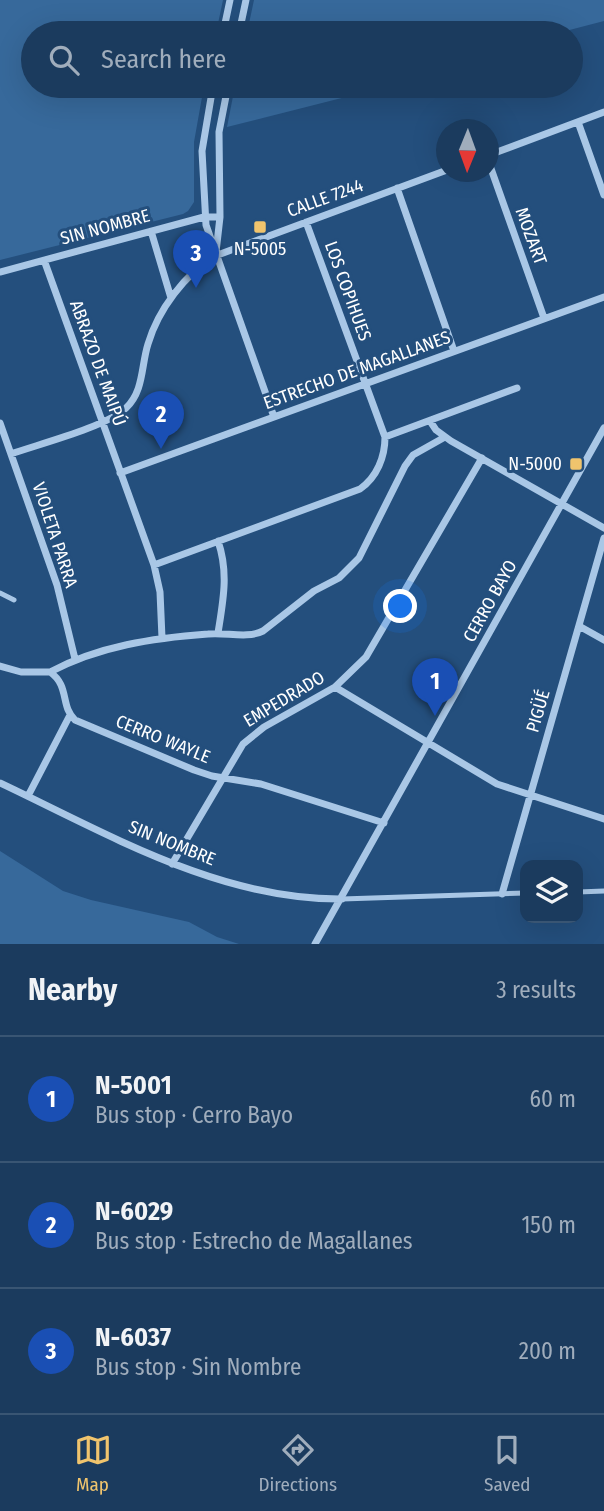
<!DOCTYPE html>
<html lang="en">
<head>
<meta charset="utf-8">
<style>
  body { margin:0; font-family:"Fira Sans Condensed",sans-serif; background:#284667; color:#f1f3f6 }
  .controls { position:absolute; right:21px; bottom:21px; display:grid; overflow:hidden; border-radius:14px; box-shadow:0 7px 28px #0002 }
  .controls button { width:63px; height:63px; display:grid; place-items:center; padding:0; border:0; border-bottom:2px solid #395573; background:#1b3b5e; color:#f1f3f6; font:35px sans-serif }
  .compass { position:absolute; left:436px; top:119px; width:63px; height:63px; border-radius:50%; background:#1b3b5e; box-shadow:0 7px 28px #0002; rotate:181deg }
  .you { position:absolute; left:401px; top:607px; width:24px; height:24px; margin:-18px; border:5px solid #fff; border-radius:50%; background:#1a73e8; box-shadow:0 0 0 10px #1a73e833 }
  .badge { display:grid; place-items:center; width:46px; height:46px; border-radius:50%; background:#f0c46d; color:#fff; font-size:23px; font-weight:700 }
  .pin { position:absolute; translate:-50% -58px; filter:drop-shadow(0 2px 4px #0008) }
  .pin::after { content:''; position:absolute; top:37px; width:24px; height:21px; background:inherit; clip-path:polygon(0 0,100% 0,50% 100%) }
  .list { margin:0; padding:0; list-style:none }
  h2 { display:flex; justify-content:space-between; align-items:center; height:91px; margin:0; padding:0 28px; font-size:30px }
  h2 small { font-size:23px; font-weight:400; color:#a0adbc }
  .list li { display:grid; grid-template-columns:46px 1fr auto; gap:21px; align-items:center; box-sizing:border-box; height:126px; padding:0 28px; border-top:2px solid #395573 }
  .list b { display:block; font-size:26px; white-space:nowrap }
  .list p { margin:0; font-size:23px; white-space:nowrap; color:#a0adbc }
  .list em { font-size:23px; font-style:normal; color:#a0adbc }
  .icon { flex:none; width:38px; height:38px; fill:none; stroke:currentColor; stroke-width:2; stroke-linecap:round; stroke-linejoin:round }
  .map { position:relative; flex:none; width:604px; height:944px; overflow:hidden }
  .search { position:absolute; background:#1b3b5e; box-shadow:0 7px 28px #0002; left:21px; right:21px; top:21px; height:77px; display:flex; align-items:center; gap:18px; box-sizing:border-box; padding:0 24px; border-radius:38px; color:#a0adbc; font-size:26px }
  .sheet { height:469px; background:#1b3b5e }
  nav { display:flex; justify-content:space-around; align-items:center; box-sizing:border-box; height:98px; border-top:2px solid #395573; background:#1b3b5e; font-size:19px; color:#a0adbc }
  nav a { display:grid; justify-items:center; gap:4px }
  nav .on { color:#f0c46d }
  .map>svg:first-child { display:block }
  .green { fill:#37699b }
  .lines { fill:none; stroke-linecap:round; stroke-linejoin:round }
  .service { stroke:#a9c7e6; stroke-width:5 }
  .minor { stroke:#a9c7e6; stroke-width:7 }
  .poi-dot { fill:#f0c46d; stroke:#244f7d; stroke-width:2.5 }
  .labels { text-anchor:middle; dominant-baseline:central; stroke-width:6; stroke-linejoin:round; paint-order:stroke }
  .street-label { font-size:18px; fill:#fff; stroke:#244f7d }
  .poi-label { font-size:18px; fill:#fff; stroke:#244f7d }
</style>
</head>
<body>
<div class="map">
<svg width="604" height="944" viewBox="0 0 604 944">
  <rect width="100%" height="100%" fill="#244f7d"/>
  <path class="green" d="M0 0H223L216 33H33V86H204L194 142V202L188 211 183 214 0 260Z
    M254 0H604V21L558 33H247Z
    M235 86H389L227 127Z
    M0 851 63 891 91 900 189 922 217 937 239 944H0Z"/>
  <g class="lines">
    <path class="service" d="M0 593 14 600
      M578 892 604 891
      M342 899 525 893"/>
    <path class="minor" d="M223 33 230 0
      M239 33 246 0
      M213 86 202 151 206 225 274 417
      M578 122 604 195
      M489 155 604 112
      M489 163 544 318
      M397 188 454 351
      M151 231 171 298
      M216 252 220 217 219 132 228 86
      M44 260 154 565 160 592 162 638
      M0 272 204 217H220
      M430 421 436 430 451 441 604 528
      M0 423 57 585 75 659
      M385 437 517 388
      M11 454C39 444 106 427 126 408 144 391 141 366 148 344 158 310 185 274 215 256L447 170
      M120 473 604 297
      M218 541C229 573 223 601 218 633
      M154 565 360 489C377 477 385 457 385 437L306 222
      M579 626 604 640
      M0 666 21 672H50C70 686 60 706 75 720L194 770 212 776 261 784 384 823
      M50 672C99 646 153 638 208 634 226 632 247 639 263 631L314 591 339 578 359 558 405 466 413 455 445 437
      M335 687 497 784 604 819
      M0 783C108 834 219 900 342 899
      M28 796 70 715
      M172 864 243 744 264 727 335 687 366 657 482 458
      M502 894 604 538
      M315 944 604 428"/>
  </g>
  <g class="poi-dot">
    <rect x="253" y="220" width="14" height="14" rx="3.5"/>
    <rect x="569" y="457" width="14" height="14" rx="3.5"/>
  </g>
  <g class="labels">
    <g class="street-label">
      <text transform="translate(325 198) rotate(-20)">CALLE 7244</text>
      <text transform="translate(105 227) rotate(-15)">SIN NOMBRE</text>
      <text transform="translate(531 236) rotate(70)">MOZART</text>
      <text transform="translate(348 291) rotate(70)">LOS COPIHUES</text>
      <text transform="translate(98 363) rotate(70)">ABRAZO DE MAIPÚ</text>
      <text transform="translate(357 370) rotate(-20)">ESTRECHO DE MAGALLANES</text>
      <text transform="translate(55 535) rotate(72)">VIOLETA PARRA</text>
      <text transform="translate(490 601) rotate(-61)">CERRO BAYO</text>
      <text transform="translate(284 699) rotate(-31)">EMPEDRADO</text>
      <text transform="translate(538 711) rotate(-74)">PIGÜÉ</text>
      <text transform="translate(163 739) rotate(22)">CERRO WAYLE</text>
      <text transform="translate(172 843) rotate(22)">SIN NOMBRE</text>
    </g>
    <g class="poi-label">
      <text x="260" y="249">N-5005</text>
      <text x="562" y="464" text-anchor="end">N-5000</text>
    </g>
  </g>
</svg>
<div class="controls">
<button><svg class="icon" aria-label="layers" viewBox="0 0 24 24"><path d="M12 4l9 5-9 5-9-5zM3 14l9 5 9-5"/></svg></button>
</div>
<svg class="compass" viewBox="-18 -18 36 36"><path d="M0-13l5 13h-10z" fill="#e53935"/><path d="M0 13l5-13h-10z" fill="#a0adbc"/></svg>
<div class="you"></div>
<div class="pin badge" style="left:435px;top:716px;background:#1a4fb4">1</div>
<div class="pin badge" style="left:161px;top:449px;background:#1a4fb4">2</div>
<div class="pin badge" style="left:196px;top:288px;background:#1a4fb4">3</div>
<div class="search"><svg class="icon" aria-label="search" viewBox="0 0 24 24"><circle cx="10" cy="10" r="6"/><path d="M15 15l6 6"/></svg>Search here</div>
</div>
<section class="sheet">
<h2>Nearby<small>3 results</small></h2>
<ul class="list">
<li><span class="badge" style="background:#1a4fb4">1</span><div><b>N-5001</b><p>Bus stop · Cerro Bayo</p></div><em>60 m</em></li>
<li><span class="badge" style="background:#1a4fb4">2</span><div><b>N-6029</b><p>Bus stop · Estrecho de Magallanes</p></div><em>150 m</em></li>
<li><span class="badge" style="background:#1a4fb4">3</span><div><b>N-6037</b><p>Bus stop · Sin Nombre</p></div><em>200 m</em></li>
</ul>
</section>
<nav>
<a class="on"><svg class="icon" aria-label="map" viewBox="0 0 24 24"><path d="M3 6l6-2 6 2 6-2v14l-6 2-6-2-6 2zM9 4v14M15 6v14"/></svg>Map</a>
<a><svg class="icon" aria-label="directions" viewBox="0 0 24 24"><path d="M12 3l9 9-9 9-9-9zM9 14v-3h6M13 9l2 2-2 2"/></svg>Directions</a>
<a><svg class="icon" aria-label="saved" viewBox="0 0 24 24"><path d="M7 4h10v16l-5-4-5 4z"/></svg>Saved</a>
</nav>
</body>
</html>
